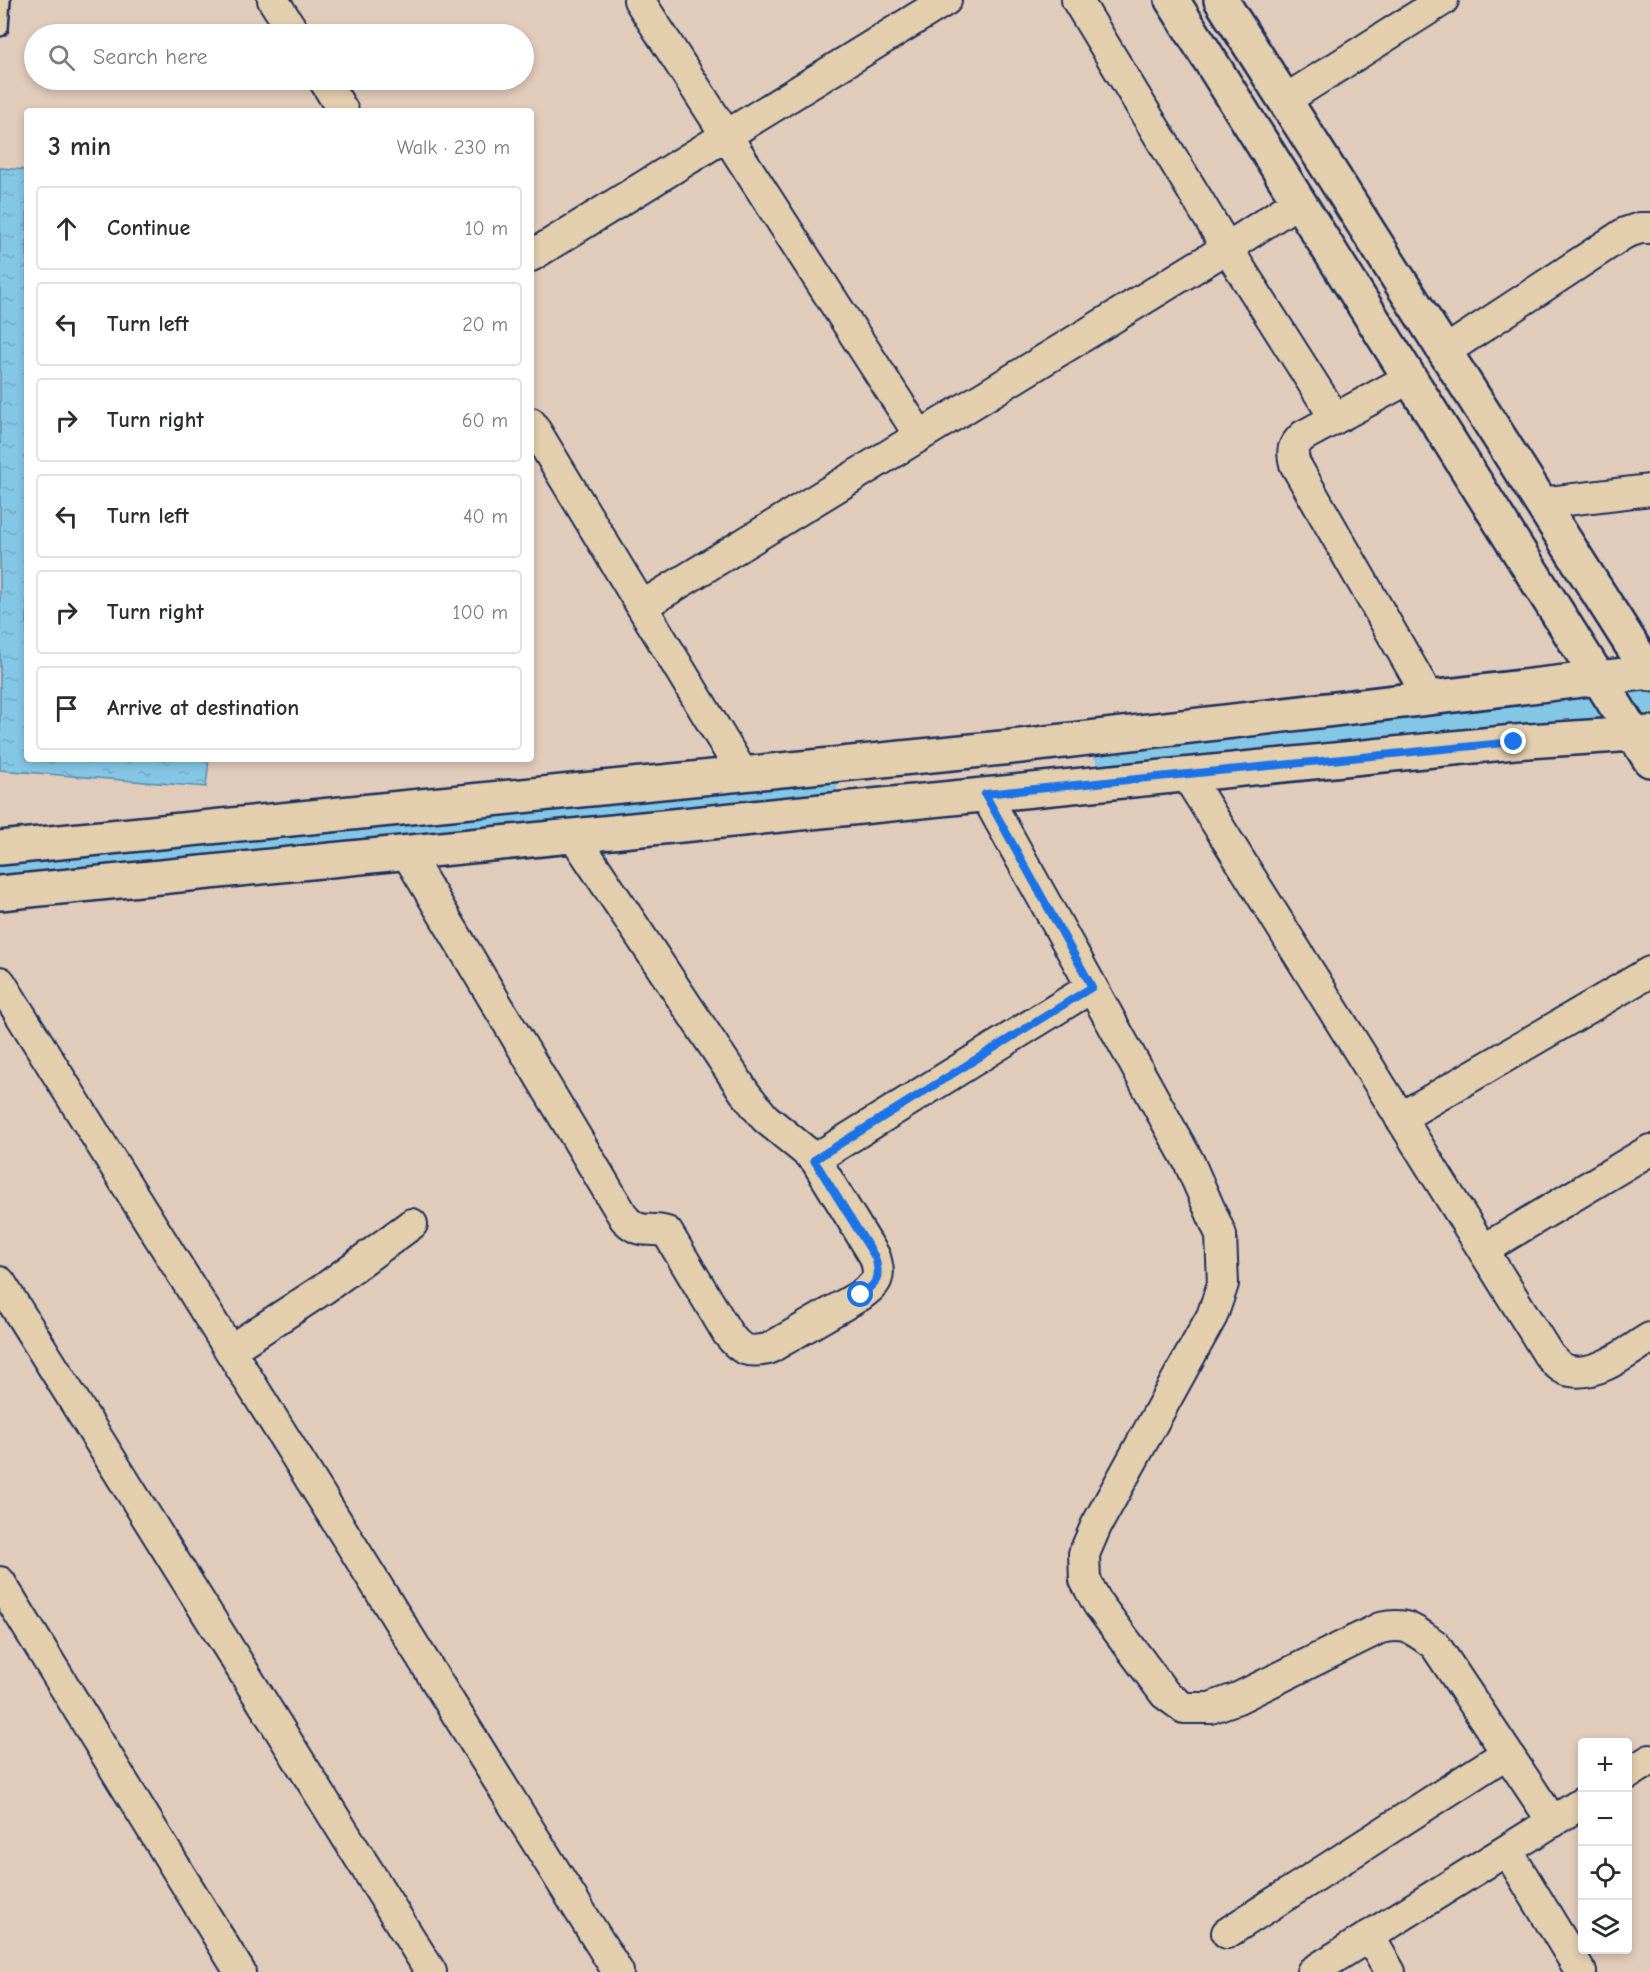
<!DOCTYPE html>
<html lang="en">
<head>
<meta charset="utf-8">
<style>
  body { margin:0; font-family:"Comic Neue",sans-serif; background:#f2f2f3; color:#2b2b33 }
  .controls { position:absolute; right:18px; bottom:18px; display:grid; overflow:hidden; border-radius:6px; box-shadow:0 3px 9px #0003 }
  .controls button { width:54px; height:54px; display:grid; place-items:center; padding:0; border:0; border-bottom:2px solid #e1e1e2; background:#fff; color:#2b2b33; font:30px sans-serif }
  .stop { position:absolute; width:18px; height:18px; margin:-14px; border:4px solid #1a73e8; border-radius:50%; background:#fff }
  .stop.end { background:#1a73e8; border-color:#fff; box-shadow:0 2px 6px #0008 }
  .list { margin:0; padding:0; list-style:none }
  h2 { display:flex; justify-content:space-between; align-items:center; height:78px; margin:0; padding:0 24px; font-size:26px }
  h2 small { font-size:20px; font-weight:400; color:#7c7c81 }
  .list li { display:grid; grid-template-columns:39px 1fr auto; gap:18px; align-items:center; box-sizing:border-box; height:84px; margin:0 12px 12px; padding:0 12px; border:2px solid #e1e1e2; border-radius:6px }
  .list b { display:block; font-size:22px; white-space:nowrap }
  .list em { font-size:20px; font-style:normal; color:#7c7c81 }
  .icon { flex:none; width:33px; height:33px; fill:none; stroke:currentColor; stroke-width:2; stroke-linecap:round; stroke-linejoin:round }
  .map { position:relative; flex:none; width:1650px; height:1972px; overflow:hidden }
  .search { position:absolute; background:#fff; box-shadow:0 3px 9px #0003; left:24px; top:24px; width:510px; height:66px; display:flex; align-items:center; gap:15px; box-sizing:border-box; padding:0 21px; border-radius:33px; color:#7c7c81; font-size:22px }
  .panel { position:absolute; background:#fff; box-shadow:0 3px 9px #0003; left:24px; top:108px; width:510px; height:654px; border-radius:6px }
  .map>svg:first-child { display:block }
  .water { fill:url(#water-ripples); stroke:#5a8aaf; stroke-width:1.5 }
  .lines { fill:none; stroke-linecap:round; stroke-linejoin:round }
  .canal { stroke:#84c6e5; stroke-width:38 }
  .lane-casing { stroke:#1b2f5e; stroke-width:20 }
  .street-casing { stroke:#1b2f5e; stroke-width:34 }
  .secondary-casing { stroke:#1b2f5e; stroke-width:38 }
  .lane { stroke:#e3cead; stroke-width:15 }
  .street { stroke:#e3cead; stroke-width:30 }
  .secondary { stroke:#e3cead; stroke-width:33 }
  .route { stroke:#1a73e8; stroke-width:8 }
</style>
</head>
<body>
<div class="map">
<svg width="1650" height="1972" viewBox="0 0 1650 1972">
  <defs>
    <pattern id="water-ripples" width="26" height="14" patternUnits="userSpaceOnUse" patternTransform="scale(1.5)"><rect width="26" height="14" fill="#84c6e5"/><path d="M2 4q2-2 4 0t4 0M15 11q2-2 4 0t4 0" fill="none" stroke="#71aac7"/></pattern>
  </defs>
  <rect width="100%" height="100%" fill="#e1cbba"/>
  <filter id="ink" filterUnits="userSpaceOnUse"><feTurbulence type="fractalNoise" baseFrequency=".0167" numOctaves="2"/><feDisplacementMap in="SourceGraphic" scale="12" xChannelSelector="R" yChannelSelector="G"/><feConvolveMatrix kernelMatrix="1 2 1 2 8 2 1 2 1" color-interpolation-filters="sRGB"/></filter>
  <g filter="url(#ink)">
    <path class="water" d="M0 168 27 170V759H209L206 787 0 770Z"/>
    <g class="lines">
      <path class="canal" d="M1112 751 1650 694
        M0 870 819 782"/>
      <defs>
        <path id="lane" d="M0 28 2 0"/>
        <path id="street" d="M273 0 295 34
          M639 0 920 436
          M1077 0 1227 248 1335 418
          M324 80 343 111
          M1285 100 1443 0
          M531 256 946 0
          M1444 352 1625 233 1640 228H1650
          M1410 378 1303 436C1293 446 1291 450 1295 464L1429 698
          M531 423 743 774
          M1541 503 1650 490
          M642 606 1227 248 1299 201
          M1186 774 1548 1354C1554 1361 1561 1370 1571 1371 1599 1376 1628 1351 1650 1338
          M985 794 1189 1162 1221 1235 1223 1284 1212 1316 1096 1526 1084 1554 1085 1580 1098 1604 1165 1694 1184 1708H1210L1238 1698 1380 1628C1407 1622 1413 1629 1435 1645L1553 1822
          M406 852 625 1219C642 1236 647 1226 667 1232L728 1334C741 1351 748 1353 768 1349L861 1295C878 1282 881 1278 875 1257L815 1159 765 1118 745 1093 574 836
          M0 982 618 1972
          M1400 1118 1650 972
          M815 1159 1092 987
          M1483 1250 1650 1150
          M0 1282 431 1972
          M230 1350 325 1288 412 1224
          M0 1582 240 1972
          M1628 1774 1650 1760
          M1507 1850 1581 1972
          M1227 1933 1507 1753
          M1369 1936 1390 1972
          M1312 1972 1582 1803"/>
        <path id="secondary" d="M1172 0 1650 760
          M1221 0 1650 674
          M0 848 1012 747 1650 672
          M0 893 1514 742 1650 733"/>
      </defs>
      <use href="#lane" class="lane-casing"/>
      <use href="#street" class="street-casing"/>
      <use href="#secondary" class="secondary-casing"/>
      <use href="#lane" class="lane"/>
      <use href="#street" class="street"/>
      <use href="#secondary" class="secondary"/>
    </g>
  </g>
  <g class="lines" filter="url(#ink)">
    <path class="route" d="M861 1295C878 1282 881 1278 875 1257L814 1160 1092 987 985 794 1514 742"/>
  </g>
</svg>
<div class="controls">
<button>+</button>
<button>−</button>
<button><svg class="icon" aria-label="locate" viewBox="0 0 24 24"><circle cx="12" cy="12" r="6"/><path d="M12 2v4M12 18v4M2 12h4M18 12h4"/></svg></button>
<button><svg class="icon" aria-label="layers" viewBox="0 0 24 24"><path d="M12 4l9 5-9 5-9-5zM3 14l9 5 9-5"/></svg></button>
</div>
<div class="stop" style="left:861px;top:1295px"></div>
<div class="stop end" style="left:1514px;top:742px"></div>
<div class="search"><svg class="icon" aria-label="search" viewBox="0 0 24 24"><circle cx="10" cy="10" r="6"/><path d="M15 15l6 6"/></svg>Search here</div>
<section class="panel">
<h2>3 min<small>Walk · 230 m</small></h2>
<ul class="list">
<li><svg class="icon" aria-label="ahead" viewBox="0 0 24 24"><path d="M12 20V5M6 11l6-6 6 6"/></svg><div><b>Continue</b></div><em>10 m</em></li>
<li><svg class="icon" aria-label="left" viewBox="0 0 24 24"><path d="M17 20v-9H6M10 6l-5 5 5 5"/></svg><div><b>Turn left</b></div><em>20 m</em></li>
<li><svg class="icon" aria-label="right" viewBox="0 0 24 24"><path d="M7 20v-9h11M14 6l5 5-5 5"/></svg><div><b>Turn right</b></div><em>60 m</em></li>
<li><svg class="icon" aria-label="left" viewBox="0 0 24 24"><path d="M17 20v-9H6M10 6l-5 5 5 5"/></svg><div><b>Turn left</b></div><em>40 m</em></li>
<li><svg class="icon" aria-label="right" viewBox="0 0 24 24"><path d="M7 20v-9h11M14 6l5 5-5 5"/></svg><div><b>Turn right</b></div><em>100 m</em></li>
<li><svg class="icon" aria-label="arrive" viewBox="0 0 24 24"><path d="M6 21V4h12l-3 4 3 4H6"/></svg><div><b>Arrive at destination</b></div></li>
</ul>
</section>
</div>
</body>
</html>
